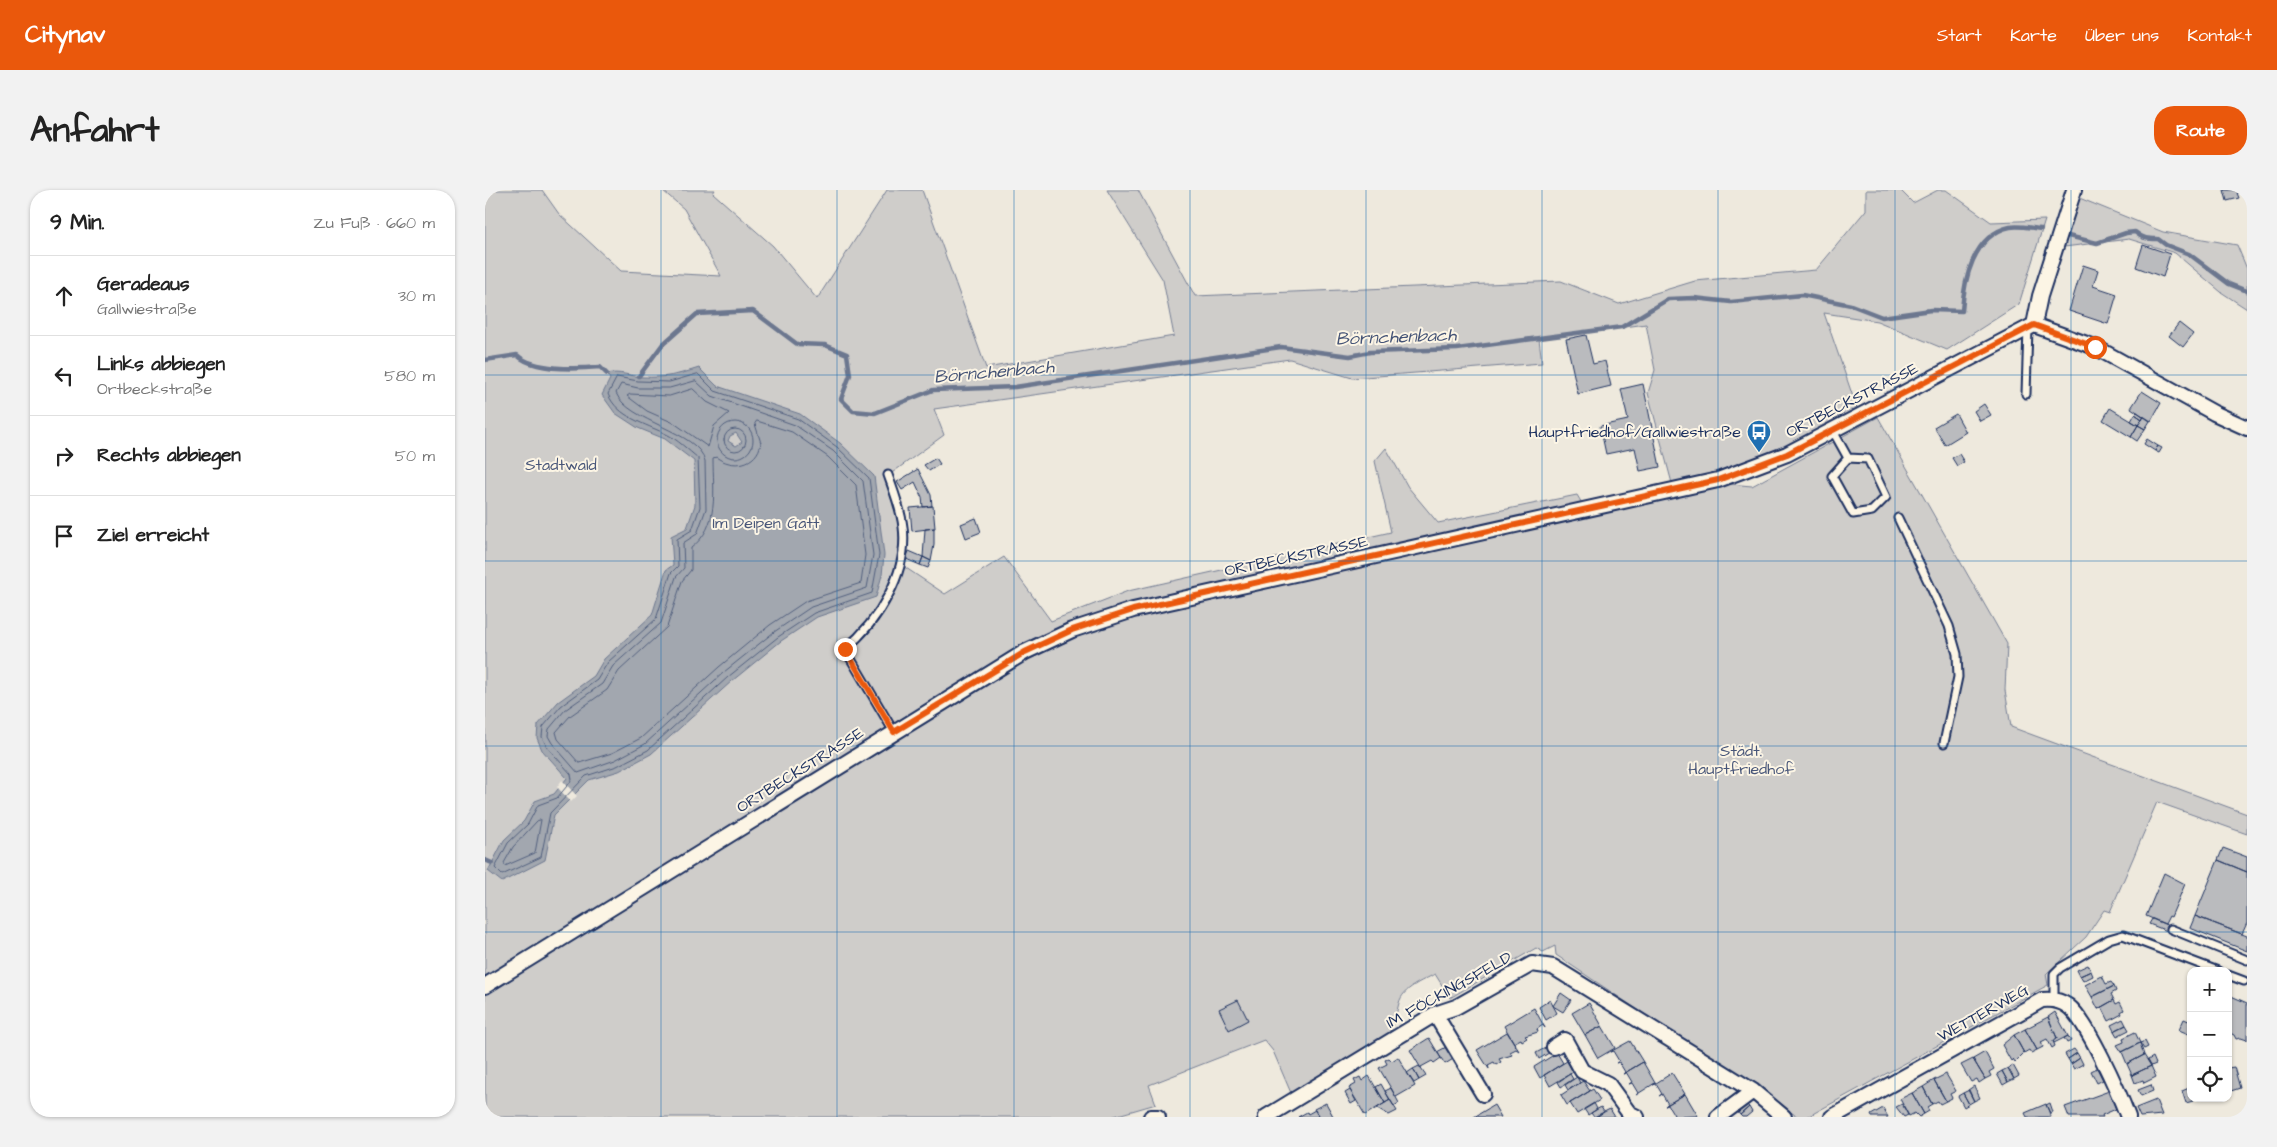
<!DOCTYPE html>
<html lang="de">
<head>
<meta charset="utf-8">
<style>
  body { margin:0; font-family:"Architects Daughter",sans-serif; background:#f2f2f2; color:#222 }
  .controls { position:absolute; right:15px; bottom:15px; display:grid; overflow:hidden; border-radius:10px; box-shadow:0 1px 4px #0004 }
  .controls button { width:45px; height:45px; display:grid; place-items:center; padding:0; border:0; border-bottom:1px solid #e0e0e0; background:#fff; color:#222; font:25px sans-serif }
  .stop { position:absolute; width:15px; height:15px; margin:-11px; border:4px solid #ea580c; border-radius:50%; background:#fff }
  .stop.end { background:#ea580c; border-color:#fff; box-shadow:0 1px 5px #0008 }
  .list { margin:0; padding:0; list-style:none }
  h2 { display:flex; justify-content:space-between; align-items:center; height:65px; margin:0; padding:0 20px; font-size:21px }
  h2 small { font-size:16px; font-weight:400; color:#767676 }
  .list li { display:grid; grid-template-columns:32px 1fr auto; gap:15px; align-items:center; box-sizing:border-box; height:80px; padding:0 20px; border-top:1px solid #e0e0e0 }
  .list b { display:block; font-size:19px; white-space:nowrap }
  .list p { margin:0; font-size:16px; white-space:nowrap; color:#767676 }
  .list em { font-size:16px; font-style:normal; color:#767676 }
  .icon { flex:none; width:28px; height:28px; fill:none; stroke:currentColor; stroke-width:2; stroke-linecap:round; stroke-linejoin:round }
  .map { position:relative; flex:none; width:1762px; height:927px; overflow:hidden; border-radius:20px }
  header { display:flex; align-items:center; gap:30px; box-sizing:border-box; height:70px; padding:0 25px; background:#ea580c; color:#fff }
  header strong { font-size:24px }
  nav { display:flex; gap:28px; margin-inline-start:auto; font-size:18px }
  .intro { display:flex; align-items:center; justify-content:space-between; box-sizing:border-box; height:120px; padding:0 30px }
  h1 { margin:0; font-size:35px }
  .button { padding:12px 22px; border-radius:20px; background:#ea580c; color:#fff; font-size:18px; font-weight:700 }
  main { display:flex; gap:30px; padding:0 30px }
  aside { flex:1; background:#fff; border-radius:20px; box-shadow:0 1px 4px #0004 }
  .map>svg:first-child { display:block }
  .green { fill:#cfcdca; stroke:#757e94 }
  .water { fill:#a2a7af; stroke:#6c778f; fill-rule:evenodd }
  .pier { fill:#eee9dd }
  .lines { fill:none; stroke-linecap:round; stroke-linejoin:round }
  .shore { stroke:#515f7e; stroke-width:1 }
  .stream { stroke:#6c778f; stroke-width:4.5 }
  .building { fill:#babbbe; stroke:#1b2f5e }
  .service-casing { stroke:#1b2f5e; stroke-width:11 }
  .minor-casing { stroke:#1b2f5e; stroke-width:18 }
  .service { stroke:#fcf5e5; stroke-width:7 }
  .minor { stroke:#fcf5e5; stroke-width:14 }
  .route { stroke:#ea580c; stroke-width:6 }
  .grid { fill:none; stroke:#1f6fb2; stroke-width:1; stroke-opacity:0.55 }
  .labels { text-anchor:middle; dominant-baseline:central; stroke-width:4; stroke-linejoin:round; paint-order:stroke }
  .street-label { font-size:16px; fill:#1b2f5e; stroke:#fcf5e5 }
  .poi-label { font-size:16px; fill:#1b2f5e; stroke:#fcf5e5; text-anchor:end }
  .park-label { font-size:16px; fill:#485679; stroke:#fcf5e5 }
  .water-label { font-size:18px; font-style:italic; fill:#445376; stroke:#fcf5e5 }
</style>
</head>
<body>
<header>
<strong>Citynav</strong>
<nav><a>Start</a><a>Karte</a><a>Über uns</a><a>Kontakt</a></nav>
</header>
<div class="intro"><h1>Anfahrt</h1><a class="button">Route</a></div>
<main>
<aside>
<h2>9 Min.<small>Zu Fuß · 660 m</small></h2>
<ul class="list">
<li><svg class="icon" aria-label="ahead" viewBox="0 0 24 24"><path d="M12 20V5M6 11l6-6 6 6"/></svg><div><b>Geradeaus</b><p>Gallwiestraße</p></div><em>30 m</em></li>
<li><svg class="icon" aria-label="left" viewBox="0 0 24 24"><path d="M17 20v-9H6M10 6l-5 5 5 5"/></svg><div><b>Links abbiegen</b><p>Ortbeckstraße</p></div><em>580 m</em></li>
<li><svg class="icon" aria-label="right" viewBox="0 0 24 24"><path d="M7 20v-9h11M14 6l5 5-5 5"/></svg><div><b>Rechts abbiegen</b></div><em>50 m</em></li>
<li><svg class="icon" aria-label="arrive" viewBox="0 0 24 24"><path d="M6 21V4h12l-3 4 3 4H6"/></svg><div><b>Ziel erreicht</b></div></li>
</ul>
</aside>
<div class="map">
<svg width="1762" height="927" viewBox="0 0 1762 927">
  <rect width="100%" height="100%" fill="#eee9dd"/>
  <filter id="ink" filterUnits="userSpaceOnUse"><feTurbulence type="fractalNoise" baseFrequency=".02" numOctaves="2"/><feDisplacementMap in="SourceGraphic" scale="10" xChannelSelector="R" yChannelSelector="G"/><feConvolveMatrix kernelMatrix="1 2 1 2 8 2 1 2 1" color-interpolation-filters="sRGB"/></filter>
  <g filter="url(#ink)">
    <path class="green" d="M0 0H57L74 24 136 81 236 86 199 19 177 0H230L228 3 288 56 332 109 402 0H437L501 178 689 146 678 90 622 0H653L710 106 1076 91 1134 114 1210 91 1331 80 1381 20V0H1415L1428 13 1453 0H1461L1506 32 1560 30 1534 114 1462 160 1392 131 1339 123 1375 227 1302 264 1188 297 1163 203 1170 180 1161 134 1054 149 1057 173 867 188 805 169 449 219 459 245 400 288C411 316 418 341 412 372L460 404 519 367 566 431 643 401 906 342 890 271 901 258 923 297 953 333 1092 305 1098 315 1233 293 1267 296 1393 227 1522 454 1520 500 1526 537 1762 624V644L1672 612 1625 722 1619 720 1601 747 1561 784 1563 795 1322 927H1313L1071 765 1070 756 1058 762 1051 758 965 808 950 784C937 791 918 798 914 813 911 824 910 833 904 843L806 903 788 861 779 850 664 895 671 914 626 927H0V801L546 454 411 534 0 791Z
      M1587 5 1678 42 1752 55 1762 79V119L1736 102 1690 63 1644 49 1571 58Z"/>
    <path class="water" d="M214 178 232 196 315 224 355 253 389 286 399 365 397 385 391 407 332 427 296 451 247 491 166 564 134 581 104 590 69 625 60 670 17 692 3 681 19 650 39 631 50 611 69 604 82 588 57 560 52 548 53 535 73 512 109 486 119 469 167 425 181 380 188 375 186 346 202 338 210 315 209 271 180 249 153 238 130 223 117 205 125 189 122 184C134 181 145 186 157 187 181 188 192 185 214 178ZM251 243 257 252 251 256 243 251 245 246Z"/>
    <path class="pier" d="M77 590 92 606 86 612 72 597Z"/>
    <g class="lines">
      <path class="shore" d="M213 184 230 201 313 229 352 257 384 288 394 365 387 403 329 423 293 447 243 487 163 560 132 576 101 586 65 623 56 667 17 685 10 678 23 653 43 634 53 615 72 608 87 590 86 584 62 557 57 547 58 537 76 516 112 490 123 472 171 429 186 383 193 376 192 349 207 340 215 317 213 268C203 260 192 249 181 244 161 234 132 227 123 204L132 187 153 191 184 192Z
        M211 191 227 206 310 235 348 261 378 291 388 365 382 398 326 417 289 442 239 482 160 554 130 570 93 583 67 553 63 546 64 539 80 520 117 494 128 476 176 433 191 387 199 378 198 353 212 344 221 319 220 271C213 241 143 232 131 203L136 194 153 198H184Z
        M208 199 222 212 244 223 229 236 223 257 189 233 162 221 142 206 145 204 184 206Z
        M272 231 307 242 343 267 371 295 380 365 376 393 321 411 285 435 234 477 156 548 127 563 94 573 73 549 71 542 85 526 122 500 134 481 182 437 197 391 206 380V358C235 336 228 301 228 268L231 267C247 279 272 276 276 253L270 234Z
        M232 250a18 18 0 1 1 36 0a18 18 0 1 1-36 0Z
        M239 250a11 11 0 1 1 22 0a11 11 0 1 1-22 0Z
        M56 630 50 663 20 676 19 673 28 657 52 631Z"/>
      <path class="stream" d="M1579 45 1612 53 1641 43 1650 42C1658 49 1663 49 1673 49L1681 55 1704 64 1744 94 1762 101
        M0 170 32 165C49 181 93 179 115 177L122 184
        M154 186 177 155 212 124 268 121 312 154 340 155 362 164 365 185 356 209 368 221 390 223 448 200 530 197 796 157 865 166 885 162 972 159 1137 137 1183 109 1209 108 1246 112 1317 105 1366 115 1397 127 1446 120 1477 121C1479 90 1488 45 1525 37 1534 35 1546 38 1556 39
        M0 670 7 673"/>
    </g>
    <path class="building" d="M1739 0H1762V1L1752 3 1754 8 1742 11Z
      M1658 55 1685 64 1678 87 1651 77Z
      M1598 75 1613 80 1608 96 1632 104 1623 134 1584 121Z
      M1694 133 1708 144 1698 157 1684 146Z
      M1101 145 1108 174 1120 171 1126 196 1093 204 1081 149Z
      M1158 194 1175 277 1155 281 1150 258 1121 264 1115 236 1143 230 1136 199Z
      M1657 201 1676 213 1666 231 1646 218Z
      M1499 214 1506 225 1495 231 1489 221Z
      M1625 218 1653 235 1646 247 1618 230Z
      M1652 222 1659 227 1657 229 1650 224Z
      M1471 224 1481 242 1460 255 1449 237Z
      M1650 224 1657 229 1653 235 1646 231Z
      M1659 227 1665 231 1660 239 1653 235Z
      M1653 235 1660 239 1652 251 1646 247Z
      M1662 249 1673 256 1670 261 1659 254Z
      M1673 256 1677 258 1674 263 1670 261Z
      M1474 264 1479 272 1472 276 1467 268Z
      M451 268 455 274 444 281 439 275Z
      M433 279 446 305 447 316 438 317 437 307 430 292 417 300 412 292Z
      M448 316 450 338 427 341 425 318Z
      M491 328 496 342 481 348 476 334Z
      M449 338V355L446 371 438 367 440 339Z
      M424 361 438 367 435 375 421 369Z
      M438 367 446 371 443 378 435 375Z
      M1738 658 1762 667V682L1733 670Z
      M1733 670 1762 682V733L1757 744 1710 726Z
      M1679 683 1700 694 1686 727 1684 726 1680 734 1661 726Z
      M1710 726 1762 746V761L1705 738Z
      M1667 729 1684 736 1682 741 1664 734Z
      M1603 775 1606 781 1595 786 1592 780Z
      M1606 781 1608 786 1598 791 1595 786Z
      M1617 786 1621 794 1626 792 1629 796 1607 807 1600 795Z
      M1629 796 1631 801 1626 804 1629 810 1613 819 1607 807Z
      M1076 803 1086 810 1078 822 1068 816Z
      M1744 805 1762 813V850L1756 848 1751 849 1749 845 1743 842Z
      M753 810 763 830 744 840 734 819Z
      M1065 810 1072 823 1061 830 1054 817Z
      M1629 810 1631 814 1635 812 1639 820 1636 822 1637 824 1624 831 1617 817 1613 819Z
      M1104 813 1117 836 1100 845 1087 823Z
      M1049 818 1060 838 1058 835 1052 839 1053 842 1040 846 1042 848 1037 851 1036 849 1030 852 1031 856 1019 836Z
      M1570 822 1583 846 1569 853 1568 851 1572 848 1563 827Z
      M1563 827 1572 848 1568 851 1570 856 1567 858 1562 849 1556 852 1558 857 1552 860 1540 839Z
      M1638 829 1641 835 1629 841 1626 835Z
      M1699 829 1706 832V845L1694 840Z
      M1641 835 1644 840 1632 846 1629 841Z
      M1117 836 1130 858 1113 868 1100 845Z
      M1540 839 1552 860 1546 863 1544 860 1539 863 1529 845Z
      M1022 842 1034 861 1031 859 1025 862 1027 865 1014 869 1016 872 1011 875 1009 872 1003 875 1004 879 992 860Z
      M1650 842 1655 853 1637 862 1632 855 1639 852 1638 848Z
      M1529 845 1539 863 1530 872 1528 869 1526 871 1517 855Z
      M1583 846 1586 851 1582 853 1579 848Z
      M944 848 956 868 949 873 947 871 936 877 937 880 925 860Z
      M1145 851 1158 872 1138 884 1140 882 1134 872 1131 873 1134 871 1128 861 1125 862Z
      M1660 851 1663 857 1659 859 1655 853Z
      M1655 853 1659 865 1642 874 1637 862Z
      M963 856 970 868 960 874 952 862Z
      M1064 856 1067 861 1054 869 1051 863Z
      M1589 859 1592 863 1583 869 1580 864Z
      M1500 862 1509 879 1504 882 1506 886 1500 889 1488 869Z
      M1072 863 1078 873 1055 888 1049 877Z
      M1592 863 1595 868 1586 874 1583 869Z
      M1659 865 1666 876 1647 885 1642 874Z
      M913 867 930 896 911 907 894 878 902 874 900 870 904 868 907 871Z
      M1668 867 1671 874 1666 876 1663 870Z
      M1595 868 1598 874 1589 879 1586 874Z
      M1488 869 1500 889 1494 893 1492 889 1486 892 1476 875Z
      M1082 871 1088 882 1065 896 1059 885Z
      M1158 872 1170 893 1151 905 1153 903 1147 893 1144 894 1147 892 1141 882 1138 884Z
      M1528 875 1534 886 1529 889 1523 878Z
      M934 876 941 886 934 890 928 879Z
      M1666 876 1671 887 1659 893 1658 890 1650 893 1647 885Z
      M1749 877 1755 898 1743 902V878Z
      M1523 878 1529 889 1523 892 1517 881Z
      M1612 878 1618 890 1612 893 1606 881Z
      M928 879 934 890 929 893 922 883Z
      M1517 881 1523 892 1518 895 1512 884Z
      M1187 883 1200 904 1180 916 1183 914 1177 904 1174 906 1177 904 1171 894 1168 895Z
      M1085 884 1088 889 1076 897 1073 892Z
      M1461 884 1471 901 1465 904 1467 908 1461 911 1449 890Z
      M884 886 900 913 880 925 864 898 871 894 869 890 875 887 877 891Z
      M1092 887 1095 893 1083 900 1080 895Z
      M1449 890 1461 911 1455 914 1453 911 1447 914 1438 897Z
      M1098 891 1105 901 1082 915 1076 905Z
      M896 894 905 910 900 913 891 897Z
      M1666 895 1668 901 1656 906 1653 900Z
      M1489 896 1495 908 1489 911 1483 900Z
      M1438 897 1447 914 1442 917 1444 921 1439 924 1427 903Z
      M906 898 914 913 909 916 900 901Z
      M1704 898 1706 908 1708 911 1701 913 1697 901Z
      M1108 899 1115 910 1092 924 1085 913Z
      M865 900 871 911 866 914 860 903Z
      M1484 900 1489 911 1484 914 1478 903Z
      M1624 901 1631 919 1617 925 1618 927H1584L1580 917Z
      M1427 903 1439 924 1434 927 1430 923 1424 926 1415 909Z
      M1478 903 1484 914 1479 917 1473 906Z
      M1200 904 1213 926 1187 927 1189 925 1183 915 1180 916Z
      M905 910 912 921 904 925 892 918Z
      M1671 910 1677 925 1655 927 1651 918Z
      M841 913 848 926 847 927H834L829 919Z
      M1109 913 1112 919 1103 925 1099 919Z
      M1260 913 1264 917 1255 925 1251 920Z
      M1565 913 1568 922 1565 923 1561 915Z
      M1417 914 1423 925 1419 927 1411 917Z
      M1561 914 1566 927H1542L1540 923Z
      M1009 915 1016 927H989Z
      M1116 917 1119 922 1109 927 1106 923Z
      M1264 917 1267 922 1261 927H1257L1255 925Z
      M1398 918 1403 927H1387L1386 925Z
      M1125 919 1130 927H1111L1119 922Z
      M830 920 834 927H813L822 922 823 924Z"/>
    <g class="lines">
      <defs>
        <path id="service" d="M1541 204 1543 137
          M1348 241 1363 268 1347 286 1368 324 1387 321 1401 307 1383 269 1363 268
          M403 285C409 302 416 319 418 337 424 382 393 432 360 459L409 542
          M1413 328 1464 436 1472 464 1473 487 1459 553
          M1686 739 1762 770
          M1743 785 1759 791
          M1569 809V784L1575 778 1624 749 1638 745 1733 781"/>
        <path id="minor" d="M1549 135 1610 157 1729 223 1762 238
          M1549 135 1555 106 1589 0
          M0 796 540 462 587 440 648 420 1233 290 1302 264 1549 135
          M950 824 998 904
          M1069 857 1080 850 1097 881 1123 894 1144 923 1152 927
          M666 927H673
          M781 927 950 824 971 817 1047 774 1068 777 1268 901 1299 927
          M1233 927 1268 901
          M1347 927 1557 810C1566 809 1575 810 1583 816 1602 830 1634 903 1643 927"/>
      </defs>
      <use href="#service" class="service-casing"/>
      <use href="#minor" class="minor-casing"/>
      <use href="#service" class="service"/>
      <use href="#minor" class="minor"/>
    </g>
  </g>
  <g class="lines" filter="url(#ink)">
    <path class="route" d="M360 459 409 542 540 462 587 440 648 420 1233 290 1302 264 1549 135 1610 157"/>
  </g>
  <path class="grid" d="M176 0V927M352 0V927M529 0V927M705 0V927M881 0V927M1057 0V927M1233 0V927M1410 0V927M1586 0V927M0 185H1762M0 371H1762M0 556H1762M0 742H1762"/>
  <defs>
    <symbol id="bus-pin" viewBox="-11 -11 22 30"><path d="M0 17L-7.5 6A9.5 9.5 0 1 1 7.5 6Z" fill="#1f6fb2" stroke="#fcf5e5"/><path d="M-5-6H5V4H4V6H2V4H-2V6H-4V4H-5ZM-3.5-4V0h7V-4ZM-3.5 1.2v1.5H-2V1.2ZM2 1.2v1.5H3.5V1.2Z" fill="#fff"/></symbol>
  </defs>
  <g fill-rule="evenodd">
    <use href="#bus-pin" x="1260" y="228" width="28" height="38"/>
  </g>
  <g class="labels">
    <g class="street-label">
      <text transform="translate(1367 210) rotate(-27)">ORTBECKSTRASSE</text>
      <text transform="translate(811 366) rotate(-12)">ORTBECKSTRASSE</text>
      <text transform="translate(315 580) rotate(-32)">ORTBECKSTRASSE</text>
      <text transform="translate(964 800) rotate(-29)">IM FÖCKINGSFELD</text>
      <text transform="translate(1498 823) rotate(-29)">WETTERWEG</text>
    </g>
    <g class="poi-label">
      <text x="1256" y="242">Hauptfriedhof/Gallwiestraße</text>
    </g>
    <g class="park-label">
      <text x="76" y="275">Stadtwald</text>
      <text x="281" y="333">Im Deipen Gatt</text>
      <text x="1256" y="561">Städt.<tspan x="1256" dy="18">Hauptfriedhof</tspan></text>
    </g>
    <g class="water-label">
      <text transform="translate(911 147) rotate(-2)">Börnchenbach</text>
      <text transform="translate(509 182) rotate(-5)">Börnchenbach</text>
    </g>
  </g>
</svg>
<div class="controls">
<button>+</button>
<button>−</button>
<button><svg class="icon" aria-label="locate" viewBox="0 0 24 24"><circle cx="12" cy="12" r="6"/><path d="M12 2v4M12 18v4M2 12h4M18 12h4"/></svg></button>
</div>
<div class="stop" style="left:1610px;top:157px"></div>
<div class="stop end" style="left:360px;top:459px"></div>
</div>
</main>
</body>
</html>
